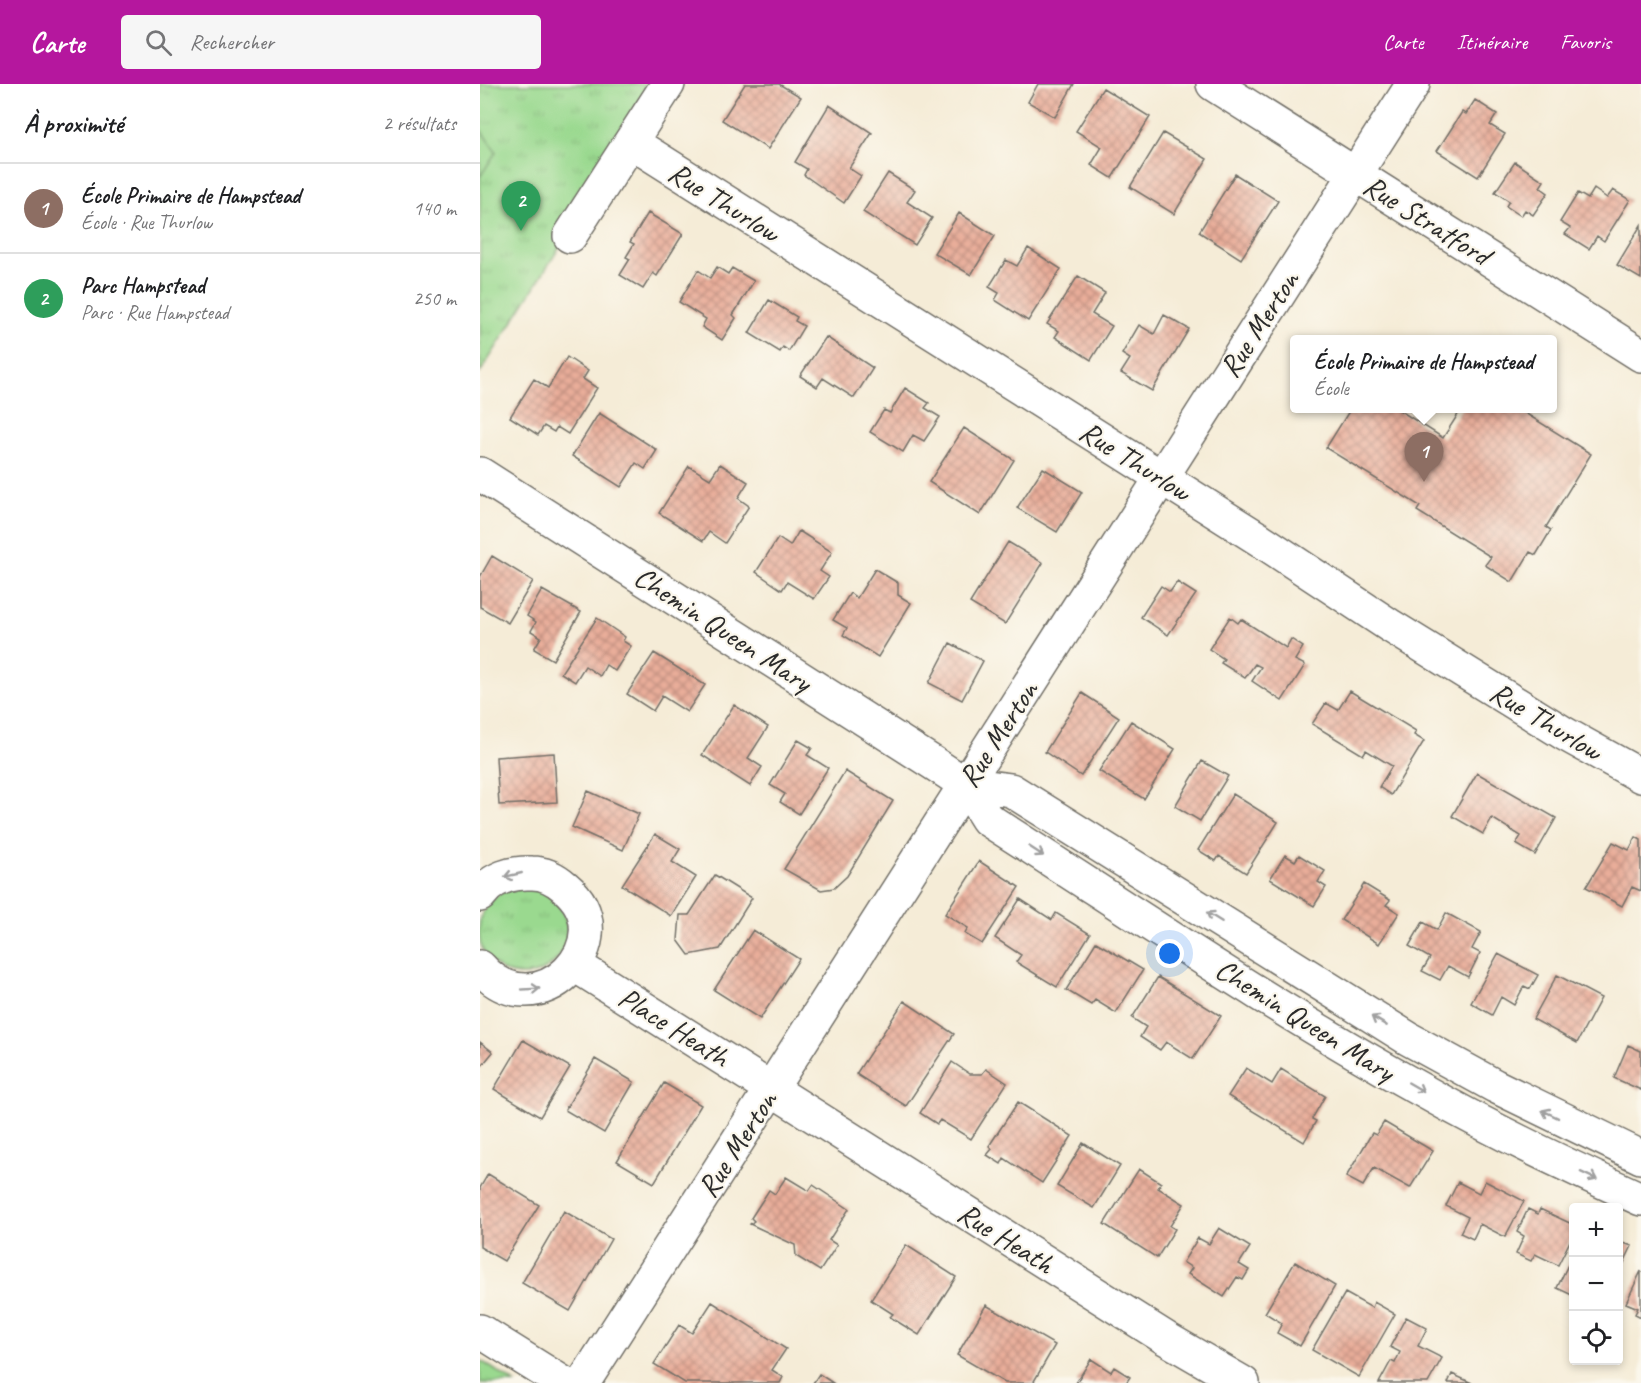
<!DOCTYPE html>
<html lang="fr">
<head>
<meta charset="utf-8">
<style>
  body { margin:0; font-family:Caveat,sans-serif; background:#f6f6f6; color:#202124 }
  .controls { position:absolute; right:18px; bottom:18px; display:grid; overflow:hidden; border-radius:6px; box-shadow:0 3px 9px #0003 }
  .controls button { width:54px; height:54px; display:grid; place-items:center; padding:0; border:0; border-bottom:2px solid #e0e0e0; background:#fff; color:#202124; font:30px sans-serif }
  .you { position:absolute; left:690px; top:870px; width:21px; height:21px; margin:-15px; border:4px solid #fff; border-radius:50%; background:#1a73e8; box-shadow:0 0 0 9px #1a73e833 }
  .badge { display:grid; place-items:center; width:39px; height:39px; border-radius:50%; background:#b5179e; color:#fff; font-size:20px; font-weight:700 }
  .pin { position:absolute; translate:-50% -50px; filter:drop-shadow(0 2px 3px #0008) }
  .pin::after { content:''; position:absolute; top:32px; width:21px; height:18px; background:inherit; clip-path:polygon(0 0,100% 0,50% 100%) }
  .popup { position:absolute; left:810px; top:251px; width:267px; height:78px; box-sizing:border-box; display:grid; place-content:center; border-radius:6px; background:#fff; filter:drop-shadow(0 2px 4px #0005); font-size:20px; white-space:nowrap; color:#757577 }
  .popup b { font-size:22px; color:#202124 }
  .popup::after { content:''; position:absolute; left:50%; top:100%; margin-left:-12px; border:12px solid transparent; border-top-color:#fff }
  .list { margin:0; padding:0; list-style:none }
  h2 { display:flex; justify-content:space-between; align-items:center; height:78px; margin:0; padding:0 24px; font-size:26px }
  h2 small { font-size:20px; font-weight:400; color:#757577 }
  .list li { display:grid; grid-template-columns:39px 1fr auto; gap:18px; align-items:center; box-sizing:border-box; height:90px; padding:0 24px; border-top:2px solid #e0e0e0 }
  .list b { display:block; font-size:22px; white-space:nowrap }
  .list p { margin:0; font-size:20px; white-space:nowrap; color:#757577 }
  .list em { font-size:20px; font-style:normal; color:#757577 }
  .icon { flex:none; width:33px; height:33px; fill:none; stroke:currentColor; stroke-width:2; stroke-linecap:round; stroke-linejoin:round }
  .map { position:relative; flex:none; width:1161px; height:1299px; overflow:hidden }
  header { display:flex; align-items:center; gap:36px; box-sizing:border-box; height:84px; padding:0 30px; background:#b5179e; color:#fff }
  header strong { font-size:28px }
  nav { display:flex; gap:33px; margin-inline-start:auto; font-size:21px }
  .search { width:420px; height:54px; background:#f6f6f6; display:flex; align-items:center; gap:15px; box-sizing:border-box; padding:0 21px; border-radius:6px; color:#757577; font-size:22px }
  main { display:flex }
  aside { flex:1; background:#fff }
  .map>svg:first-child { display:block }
  .grass { fill:url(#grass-tufts); stroke:#62825d; stroke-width:1.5 }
  .pitch { fill:#9ad98f; stroke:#62825d; stroke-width:1.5 }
  .building { fill:url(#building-cross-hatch) }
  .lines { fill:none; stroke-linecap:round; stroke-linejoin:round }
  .minor-casing { stroke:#726f67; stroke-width:36 }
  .minor { stroke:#fff; stroke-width:33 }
  .oneway { stroke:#a0a0a0 }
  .labels { text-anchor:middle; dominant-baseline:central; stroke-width:4.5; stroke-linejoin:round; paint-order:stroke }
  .street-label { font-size:30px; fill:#2b2b2b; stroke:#fbf7ec }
</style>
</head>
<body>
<header>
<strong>Carte</strong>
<div class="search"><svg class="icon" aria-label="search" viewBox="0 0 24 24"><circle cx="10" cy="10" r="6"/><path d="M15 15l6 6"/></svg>Rechercher</div>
<nav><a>Carte</a><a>Itinéraire</a><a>Favoris</a></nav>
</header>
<main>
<aside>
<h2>À proximité<small>2 résultats</small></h2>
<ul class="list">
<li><span class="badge" style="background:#8d6e63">1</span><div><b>École Primaire de Hampstead</b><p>École · Rue Thurlow</p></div><em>140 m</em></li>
<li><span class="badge" style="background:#2e9e5b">2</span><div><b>Parc Hampstead</b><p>Parc · Rue Hampstead</p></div><em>250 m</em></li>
</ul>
</aside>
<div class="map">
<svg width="1161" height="1299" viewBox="0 0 1161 1299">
  <defs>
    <pattern id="grass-tufts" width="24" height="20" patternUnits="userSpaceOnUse" patternTransform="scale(1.5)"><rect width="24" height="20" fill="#9ad98f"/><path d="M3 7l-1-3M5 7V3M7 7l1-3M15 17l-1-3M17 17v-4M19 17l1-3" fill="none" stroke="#85ba7c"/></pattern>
    <pattern id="building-cross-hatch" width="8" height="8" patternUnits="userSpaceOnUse" patternTransform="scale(1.5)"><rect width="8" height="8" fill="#e9ad9a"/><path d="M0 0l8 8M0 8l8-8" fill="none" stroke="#bd8d7e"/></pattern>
  </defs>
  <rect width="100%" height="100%" fill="#fbf7ec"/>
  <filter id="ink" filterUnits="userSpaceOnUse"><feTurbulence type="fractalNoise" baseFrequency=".0167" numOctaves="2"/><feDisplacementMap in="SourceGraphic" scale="12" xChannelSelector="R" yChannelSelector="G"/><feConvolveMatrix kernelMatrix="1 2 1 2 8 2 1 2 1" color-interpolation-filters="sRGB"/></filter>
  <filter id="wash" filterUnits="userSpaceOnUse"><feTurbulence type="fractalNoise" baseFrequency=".008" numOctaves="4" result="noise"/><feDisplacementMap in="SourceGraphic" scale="24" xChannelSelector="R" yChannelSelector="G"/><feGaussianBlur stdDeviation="1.35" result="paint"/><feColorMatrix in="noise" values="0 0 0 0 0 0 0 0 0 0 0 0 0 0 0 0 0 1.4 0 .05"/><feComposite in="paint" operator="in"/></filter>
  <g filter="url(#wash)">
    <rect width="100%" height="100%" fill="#f5ecd7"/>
    <path class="grass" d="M0 0H169L88 150 0 289Z
      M-1 847a44 44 0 1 1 88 0a44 44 0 1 1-88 0Z
      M0 1276 35 1299H0Z"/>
    <path class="pitch" d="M0 45 16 68 0 93Z"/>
    <g id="blocks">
      <path class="building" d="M265 0H299L321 13 288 65 242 36Z
        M558 0H594L575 33 548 18Z
        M623 4 670 33 632 94 611 81 622 63 596 47Z
        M995 16 1017 30 1010 41 1025 50 998 93 957 67 982 28 986 30Z
        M349 21 392 49 369 84 381 92 364 119 324 91 327 85 315 78Z
        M683 49 727 75 694 130 650 103Z
        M1035 78 1064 97 1060 103 1068 109 1053 131 1045 126 1041 132 1026 122 1029 117 1015 108Z
        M408 89 435 106 427 118 452 134 435 161 383 128Z
        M755 90 798 117 761 175 719 148Z
        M1114 105 1127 114 1133 106 1150 116 1124 157 1117 152 1109 165 1085 150 1090 144 1080 138 1098 109 1108 115Z
        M168 129 203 150 177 192 173 189 163 205 140 191 150 175 146 173 154 160 150 158Z
        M479 129 515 152 491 191 454 169Z
        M1161 141V195L1137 181Z
        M548 164 581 185 548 237 515 216 519 209 509 203 526 176 537 182Z
        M237 183 248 190 252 184 274 197 253 231 256 234 242 256 222 243 226 235 199 218 218 186 230 194Z
        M598 192 625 209 612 230 632 242 611 276 575 253 579 247 567 240Z
        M289 216 317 233 315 237 324 242 309 267 303 263 300 268 269 249Z
        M684 231 709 245 672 307 641 289 650 275 642 270 659 241 674 250Z
        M346 253 393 284 374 314 343 294 337 303 320 292Z
        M87 273 108 287 103 295 117 304 88 350 77 343 74 348 64 342 58 351 30 333 54 295 68 304Z
        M425 304 449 319 445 324 460 333 444 357 433 351 423 368 390 348 404 326 410 329Z
        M871 324H916L963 354 982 324H1037L1111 370 1066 443 1071 446 1056 471 1050 468 1032 498 1005 481 1011 473 937 427 940 422 846 364Z
        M119 329 177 366 165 385 156 379 141 403 92 372Z
        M484 344 534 376 500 431 449 398Z
        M240 380 268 398 258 414 269 422 245 459 229 448 223 457 179 429 209 382 230 395Z
        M563 384 602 408 577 448 537 424Z
        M319 447 352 468 340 487 349 493 334 515 307 498 302 506 276 488 298 454 310 462Z
        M528 458 563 479 525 540 490 519Z
        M12 472 53 497 28 539 0 523V493Z
        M395 485 418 499V511L431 519 398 573 363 551 367 544 353 536 370 509 377 514Z
        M697 498 716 510 688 551 661 533 681 502 690 508Z
        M62 506 101 528 73 576 54 565 61 553 51 547 56 538 47 532Z
        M750 533 758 539 761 535 806 564 811 555 823 563 815 576 825 581 802 617 772 597 781 583 775 580 765 594 741 579 744 575 729 565Z
        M117 534 145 553 143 557 151 562 135 587 126 581 120 592 105 582 95 598 81 589Z
        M470 559 503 577 482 616 449 599Z
        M174 569 225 601 207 628 182 612 173 627 147 610Z
        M870 607 936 647 934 651 944 657 911 711 899 703 912 682 886 666 883 671 832 640 846 619 858 626Z
        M602 609 639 633 601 692 565 668Z
        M254 621 288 643 268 674 282 683 270 702 222 671Z
        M651 637 695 665 664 715 619 687Z
        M318 656 332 664 327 671 348 684 319 730 300 718 305 710 290 701Z
        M74 669 77 718 19 721 16 673Z
        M722 677 748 692 720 737 695 722Z
        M365 687 413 717 367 792 354 804 341 806 304 785Z
        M997 689 1076 734 1055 771 1036 760 1041 752 1012 734 1003 750 972 732Z
        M108 707 159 730 143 766 92 743Z
        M753 710 798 738 766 789 739 772 736 777 718 766Z
        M175 750 200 765 192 778 216 793 191 832 142 801Z
        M1156 753 1161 756V807L1152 803 1142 822 1106 803 1133 758 1149 766Z
        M805 771 815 777 819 771 845 787 838 798 846 803 834 822 790 795Z
        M499 777 539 803 502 860 485 850 488 844 465 830Z
        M235 791 272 814 240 865 209 871 198 856 200 831H209Z
        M884 800 910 816 906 821 919 829 899 860 861 836Z
        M540 815 572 836 576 829 610 850 577 903 536 878 541 871 515 854Z
        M966 829 1001 848 992 865 1000 869 988 893 968 882 960 896 942 887 950 874 929 862 943 838 957 846Z
        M273 846 319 875 280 935 234 906Z
        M616 858 663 886 636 929 615 916 611 921 586 906Z
        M1018 870 1058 891 1050 905 1044 902 1034 921 1021 913 1012 931 991 919Z
        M1077 891 1121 914 1097 959 1053 935Z
        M678 893 741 932 713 975 686 958 680 966 660 953 666 943 652 934Z
        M424 917 474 950 426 1022 376 990Z
        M43 956 90 983 60 1033 14 1005Z
        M0 958 13 968 0 984Z
        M1148 961 1161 967V1006L1134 994Z
        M115 975 154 998 124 1049 85 1026Z
        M472 978 490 990H502L506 985 527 999 491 1055 460 1036 457 1040 440 1029Z
        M766 984 792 1000 801 985 845 1012 832 1035 836 1037 824 1058 748 1012Z
        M184 999 221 1021 174 1099 137 1077Z
        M538 1018 592 1052 562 1099 524 1074 521 1080 507 1071 512 1065 509 1062Z
        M904 1038 953 1067 930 1104 894 1084 883 1102 866 1093 892 1049 896 1051Z
        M603 1059 640 1082 614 1124 577 1102Z
        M659 1085 681 1099 678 1104 704 1120 690 1142 695 1145 677 1174 624 1140Z
        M8 1090 59 1121 24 1177 0 1163V1104Z
        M306 1093 329 1107 333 1101 369 1125 349 1156 357 1161 340 1187 316 1172 315 1161 270 1140 274 1137 271 1134 289 1106 295 1110Z
        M1005 1097 1044 1117 1025 1153 1000 1140 993 1155 980 1149 988 1133 966 1122 978 1098 999 1109Z
        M1048 1125 1058 1130 1060 1125 1094 1141V1149L1078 1181 1055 1170 1051 1177 1036 1170 1044 1152 1037 1148Z
        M84 1127 131 1155 90 1227 42 1199Z
        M739 1144 770 1163 759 1180 769 1186 763 1196 757 1193 744 1213 708 1190 712 1184 703 1178 718 1154 729 1160Z
        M1138 1157 1152 1162 1138 1191Z
        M426 1161 476 1193 439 1251 410 1233 413 1230 391 1216Z
        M1094 1168V1212L1077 1204Z
        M815 1178 855 1202 820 1262 797 1249 802 1239 785 1229Z
        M1161 1187V1233L1155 1230 1158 1224 1146 1219Z
        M865 1209 892 1224 894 1218 915 1230 879 1293 832 1266Z
        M232 1218 306 1265 292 1286 303 1293 300 1299H205L174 1280 199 1241 212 1249Z
        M506 1221 575 1261 553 1299H525L477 1271Z
        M926 1233 947 1244 938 1262 962 1274 948 1299H899L911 1277 915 1279 920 1268 910 1263Z
        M611 1275 631 1288 634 1283 650 1293 646 1299H596Z
        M339 1290 353 1299H333Z
        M972 1290 992 1299H968Z"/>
    </g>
  </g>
  <g filter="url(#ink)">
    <use href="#blocks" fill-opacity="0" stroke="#726f67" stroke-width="1.5"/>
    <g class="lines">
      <defs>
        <path id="minor" d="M733 0 1161 271
          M151 58 779 455 909 541 1085 650 1161 692
          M90 152 188 0
          M0 390 453 679 485 700 507 735C650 826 790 922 938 1004 1010 1045 1085 1081 1161 1115
          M485 700 531 706 929 955 1015 1002 1161 1073
          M0 811C12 794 32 788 52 789 65 789 76 795 85 803 148 855 57 950 0 883
          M95 881 687 1255 763 1299
          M0 1247 83 1299
          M103 1299 933 0"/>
      </defs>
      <use href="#minor" class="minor-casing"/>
      <use href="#minor" class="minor"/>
    </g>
    <defs><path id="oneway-shaft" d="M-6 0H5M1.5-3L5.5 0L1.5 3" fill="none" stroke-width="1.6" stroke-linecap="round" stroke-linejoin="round" transform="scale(1.5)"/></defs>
    <g class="oneway">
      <use href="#oneway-shaft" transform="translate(556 767) rotate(33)"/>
      <use href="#oneway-shaft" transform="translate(33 791) rotate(167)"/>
      <use href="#oneway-shaft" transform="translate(734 833) rotate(-148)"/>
      <use href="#oneway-shaft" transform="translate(51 905) rotate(-3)"/>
      <use href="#oneway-shaft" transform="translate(899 937) rotate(-149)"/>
      <use href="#oneway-shaft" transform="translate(936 1003) rotate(30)"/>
      <use href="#oneway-shaft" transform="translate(1070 1030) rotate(-154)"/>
      <use href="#oneway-shaft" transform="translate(1109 1092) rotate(25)"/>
    </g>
  </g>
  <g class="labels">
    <g class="street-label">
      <text transform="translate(244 118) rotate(32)">Rue Thurlow</text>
      <text transform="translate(947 136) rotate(32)">Rue Stratford</text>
      <text transform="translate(779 240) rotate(-57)">Rue Merton</text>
      <text transform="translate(655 377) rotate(32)">Rue Thurlow</text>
      <text transform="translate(243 545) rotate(33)">Chemin Queen Mary</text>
      <text transform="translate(1066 637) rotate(31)">Rue Thurlow</text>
      <text transform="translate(518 650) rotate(-57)">Rue Merton</text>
      <text transform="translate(825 936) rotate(32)">Chemin Queen Mary</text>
      <text transform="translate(194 943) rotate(32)">Place Heath</text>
      <text transform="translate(257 1060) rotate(-57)">Rue Merton</text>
      <text transform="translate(526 1154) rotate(32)">Rue Heath</text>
    </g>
  </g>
</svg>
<div class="controls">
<button>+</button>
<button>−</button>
<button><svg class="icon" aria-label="locate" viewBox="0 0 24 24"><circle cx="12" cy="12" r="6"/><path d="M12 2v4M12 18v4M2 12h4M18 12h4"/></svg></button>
</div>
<div class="you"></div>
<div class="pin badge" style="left:944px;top:398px;background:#8d6e63">1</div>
<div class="popup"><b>École Primaire de Hampstead</b>École</div>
<div class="pin badge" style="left:41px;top:147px;background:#2e9e5b">2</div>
</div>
</main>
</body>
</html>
